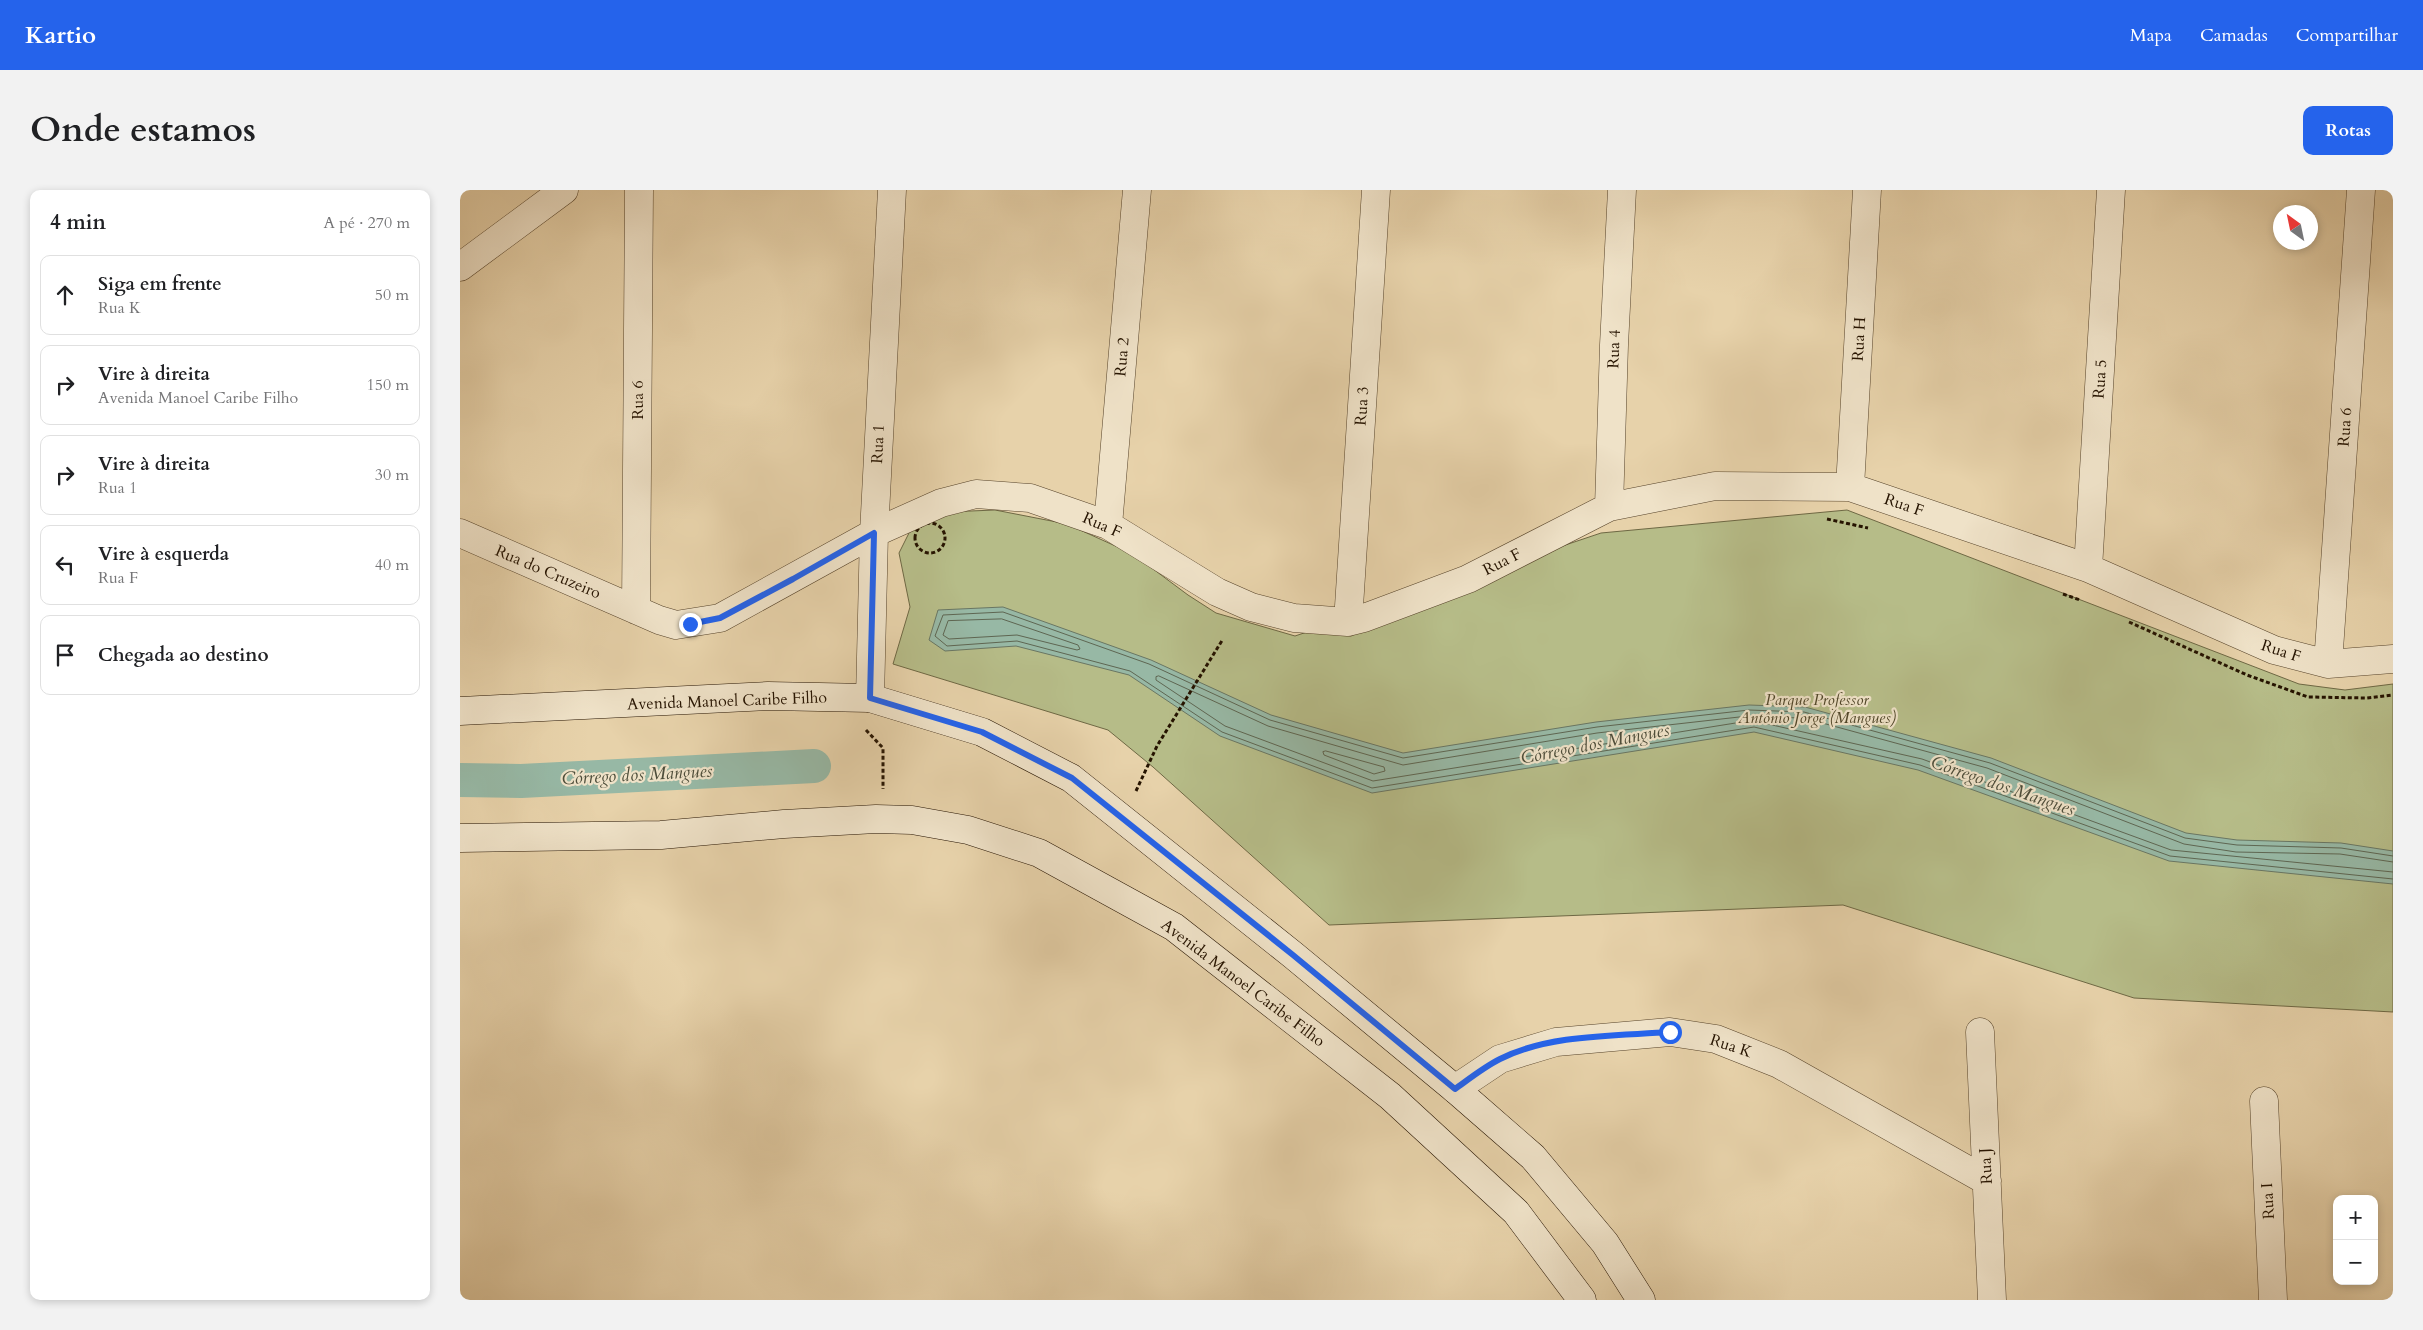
<!DOCTYPE html>
<html lang="pt">
<head>
<meta charset="utf-8">
<style>
  body { margin:0; font-family:Cardo,serif; background:#f2f2f2; color:#202124 }
  .controls { position:absolute; right:15px; bottom:15px; display:grid; overflow:hidden; border-radius:10px; box-shadow:0 2px 8px #0003 }
  .controls button { width:45px; height:45px; display:grid; place-items:center; padding:0; border:0; border-bottom:1px solid #e0e0e0; background:#fff; color:#202124; font:25px sans-serif }
  .compass { position:absolute; left:1813px; top:15px; width:45px; height:45px; border-radius:50%; background:#fff; box-shadow:0 2px 8px #0003; rotate:327deg }
  .stop { position:absolute; width:15px; height:15px; margin:-11px; border:4px solid #2563eb; border-radius:50%; background:#fff }
  .stop.end { background:#2563eb; border-color:#fff; box-shadow:0 1px 5px #0008 }
  .list { margin:0; padding:0; list-style:none }
  h2 { display:flex; justify-content:space-between; align-items:center; height:65px; margin:0; padding:0 20px; font-size:21px }
  h2 small { font-size:16px; font-weight:400; color:#757577 }
  .list li { display:grid; grid-template-columns:32px 1fr auto; gap:15px; align-items:center; box-sizing:border-box; height:80px; margin:0 10px 10px; padding:0 10px; border:1px solid #e0e0e0; border-radius:10px }
  .list b { display:block; font-size:19px; white-space:nowrap }
  .list p { margin:0; font-size:16px; white-space:nowrap; color:#757577 }
  .list em { font-size:16px; font-style:normal; color:#757577 }
  .icon { flex:none; width:28px; height:28px; fill:none; stroke:currentColor; stroke-width:2; stroke-linecap:round; stroke-linejoin:round }
  .map { position:relative; flex:none; width:1933px; height:1110px; overflow:hidden; border-radius:10px }
  header { display:flex; align-items:center; gap:30px; box-sizing:border-box; height:70px; padding:0 25px; background:#2563eb; color:#fff }
  header strong { font-size:24px }
  nav { display:flex; gap:28px; margin-inline-start:auto; font-size:18px }
  .intro { display:flex; align-items:center; justify-content:space-between; box-sizing:border-box; height:120px; padding:0 30px }
  h1 { margin:0; font-size:35px }
  .button { padding:12px 22px; border-radius:10px; background:#2563eb; color:#fff; font-size:18px; font-weight:700 }
  main { display:flex; gap:30px; padding:0 30px }
  aside { flex:1; background:#fff; border-radius:10px; box-shadow:0 2px 8px #0003 }
  .map>svg:first-child { display:block }
  .green { fill:#b6bc88; stroke:#6e6844 }
  .water { fill:#97b8a5; stroke:#697663 }
  .lines { fill:none; stroke-linecap:round; stroke-linejoin:round }
  .shore { stroke:#5e6652; stroke-width:1 }
  .canal { stroke:#97b8a5; stroke-width:34 }
  .street-casing { stroke:#56432a; stroke-width:29 }
  .secondary-casing { stroke:#251300; stroke-width:29 }
  .path { stroke:#251300; stroke-width:3; stroke-dasharray:4 2.5; stroke-linecap:butt }
  .street { stroke:#efe2c8; stroke-width:28 }
  .secondary { stroke:#efe2c8; stroke-width:28 }
  .route { stroke:#2563eb; stroke-width:6 }
  .labels { text-anchor:middle; dominant-baseline:central; stroke-width:4.5; stroke-linejoin:round; paint-order:stroke }
  .street-label { font-size:16px; fill:#251300; stroke:#efe2c8 }
  .park-label { font-size:16px; font-style:italic; fill:#504629; stroke:#efe2c8 }
  .water-label { font-size:18px; font-style:italic; fill:#4d4d3a; stroke:#efe2c8 }
</style>
</head>
<body>
<header>
<strong>Kartio</strong>
<nav><a>Mapa</a><a>Camadas</a><a>Compartilhar</a></nav>
</header>
<div class="intro"><h1>Onde estamos</h1><a class="button">Rotas</a></div>
<main>
<aside>
<h2>4 min<small>A pé · 270 m</small></h2>
<ul class="list">
<li><svg class="icon" aria-label="ahead" viewBox="0 0 24 24"><path d="M12 20V5M6 11l6-6 6 6"/></svg><div><b>Siga em frente</b><p>Rua K</p></div><em>50 m</em></li>
<li><svg class="icon" aria-label="right" viewBox="0 0 24 24"><path d="M7 20v-9h11M14 6l5 5-5 5"/></svg><div><b>Vire à direita</b><p>Avenida Manoel Caribe Filho</p></div><em>150 m</em></li>
<li><svg class="icon" aria-label="right" viewBox="0 0 24 24"><path d="M7 20v-9h11M14 6l5 5-5 5"/></svg><div><b>Vire à direita</b><p>Rua 1</p></div><em>30 m</em></li>
<li><svg class="icon" aria-label="left" viewBox="0 0 24 24"><path d="M17 20v-9H6M10 6l-5 5 5 5"/></svg><div><b>Vire à esquerda</b><p>Rua F</p></div><em>40 m</em></li>
<li><svg class="icon" aria-label="arrive" viewBox="0 0 24 24"><path d="M6 21V4h12l-3 4 3 4H6"/></svg><div><b>Chegada ao destino</b></div></li>
</ul>
</aside>
<div class="map">
<svg width="1933" height="1110" viewBox="0 0 1933 1110">
  <rect width="100%" height="100%" fill="#e7d2aa"/>
  <filter id="stains"><feTurbulence type="fractalNoise" baseFrequency=".004" numOctaves="4"/><feColorMatrix values="0 0 0 0 .2 0 0 0 0 .09 0 0 0 0 .02 0 0 0 .5 -.17"/></filter>
  <radialGradient id="worn" r=".72"><stop offset=".6" stop-color="#630" stop-opacity="0"/><stop offset="1" stop-color="#630" stop-opacity=".3"/></radialGradient>
  <path class="green" d="M535 320 607 334 673 364 728 405 756 423 835 446 1141 343 1387 320 1839 494 1885 500 1933 494V822L1674 808 1383 715 869 735 693 577 648 540 433 474 450 417 439 363 454 333 486 322Z"/>
  <path class="water" d="M543 417 691 470 811 525 943 563 1136 532 1289 515 1345 517 1531 568 1726 643 1777 650 1881 653 1933 661V694L1709 671 1458 580 1294 542 912 603 760 546 669 485 556 456 485 461 469 450 478 420Z"/>
  <g class="lines">
    <path class="shore" d="M542 429 618 455 620 459 617 460 557 445 489 449 483 445 488 431Z
      M699 486 808 536 943 575 1137 543 1288 526 1290 529 1288 531 913 591 765 536 696 490V487Z
      M866 561 924 577 925 581 914 584 864 565 863 562Z
      M1933 666 1881 658 1777 655 1725 648 1530 573 1344 522 1289 520 1137 537 943 568 810 530 689 474 543 422 483 425 475 446 487 456 557 451 670 481 762 542 912 598 1294 537 1460 575 1710 666 1933 689
      M1933 672 1880 664 1776 662 1724 654 1527 578 1344 528 1299 527 1297 529 1299 532 1462 569 1711 660 1933 682"/>
    <path class="canal" d="M0 590 61 591 354 576"/>
    <defs>
      <path id="street" d="M0 77 104 0
        M1390 297 1407 0
        M1149 317 1154 155 1162 0
        M648 335 677 0
        M0 343 199 430 216 435 260 428 414 343 481 313 516 304 570 308 648 335 757 402 791 417 834 428 888 432 904 428 1008 389 1149 317 1255 296 1390 297 1628 378 1814 460 1868 474 1933 469
        M1628 378 1651 0
        M176 420 179 0
        M888 432 916 0
        M1868 474 1901 0
        M410 508 414 343 432 0
        M1520 842 1532 1110
        M995 899 1040 869 1096 852 1210 842 1256 849 1319 874 1527 991
        M1804 911 1813 1110"/>
      <path id="secondary" d="M0 521 308 506 410 508 522 542 611 588 833 765 995 899 1073 967 1145 1053 1181 1110
        M0 648 201 645 324 634 416 629 452 630 508 640 579 663 714 737 930 906 1056 1022 1122 1110"/>
    </defs>
    <use href="#street" class="street-casing"/>
    <use href="#secondary" class="secondary-casing"/>
    <path class="path" d="M1367 329 1408 338
      M455 348a15 15 0 1 1 30 0a15 15 0 1 1-30 0Z
      M1603 404 1620 410
      M1669 432 1787 485 1848 507 1907 508 1933 505
      M406 540 423 558V599
      M676 601 697 556 763 449"/>
    <use href="#street" class="street"/>
    <use href="#secondary" class="secondary"/>
  </g>
  <g class="lines">
    <path class="route" d="M230 434 260 428 333 389 414 343 410 508 522 542 612 588 833 765 995 899C1009 889 1024 877 1040 869 1089 844 1156 846 1210 842"/>
  </g>
  <g class="labels">
    <g class="street-label">
      <text transform="translate(1399 149) rotate(-87)">Rua H</text>
      <text transform="translate(1154 159) rotate(-88)">Rua 4</text>
      <text transform="translate(662 167) rotate(-85)">Rua 2</text>
      <text transform="translate(1640 189) rotate(-86)">Rua 5</text>
      <text transform="translate(178 210) rotate(-90)">Rua 6</text>
      <text transform="translate(902 216) rotate(-86)">Rua 3</text>
      <text transform="translate(1885 237) rotate(-86)">Rua 6</text>
      <text transform="translate(418 254) rotate(-87)">Rua 1</text>
      <text transform="translate(1444 315) rotate(19)">Rua F</text>
      <text transform="translate(642 335) rotate(24)">Rua F</text>
      <text transform="translate(1042 372) rotate(-27)">Rua F</text>
      <text transform="translate(88 382) rotate(23)">Rua do Cruzeiro</text>
      <text transform="translate(1821 461) rotate(18)">Rua F</text>
      <text transform="translate(267 511) rotate(-2)">Avenida Manoel Caribe Filho</text>
      <text transform="translate(783 793) rotate(37)">Avenida Manoel Caribe Filho</text>
      <text transform="translate(1271 856) rotate(18)">Rua K</text>
      <text transform="translate(1526 976) rotate(-93)">Rua J</text>
      <text transform="translate(1808 1011) rotate(-93)">Rua I</text>
    </g>
    <g class="park-label">
      <text x="1357" y="510">Parque Professor<tspan x="1357" dy="18">Antônio Jorge (Mangues)</tspan></text>
    </g>
    <g class="water-label">
      <text transform="translate(1135 554) rotate(-11)">Córrego dos Mangues</text>
      <text transform="translate(177 585) rotate(-3)">Córrego dos Mangues</text>
      <text transform="translate(1543 596) rotate(19)">Córrego dos Mangues</text>
    </g>
  </g>
  <rect width="100%" height="100%" filter="url(#stains)"/>
  <rect width="100%" height="100%" fill="url(#worn)"/>
</svg>
<div class="controls">
<button>+</button>
<button>−</button>
</div>
<svg class="compass" viewBox="-18 -18 36 36"><path d="M0-13l5 13h-10z" fill="#e53935"/><path d="M0 13l5-13h-10z" fill="#757577"/></svg>
<div class="stop" style="left:1210px;top:842px"></div>
<div class="stop end" style="left:230px;top:434px"></div>
</div>
</main>
</body>
</html>
